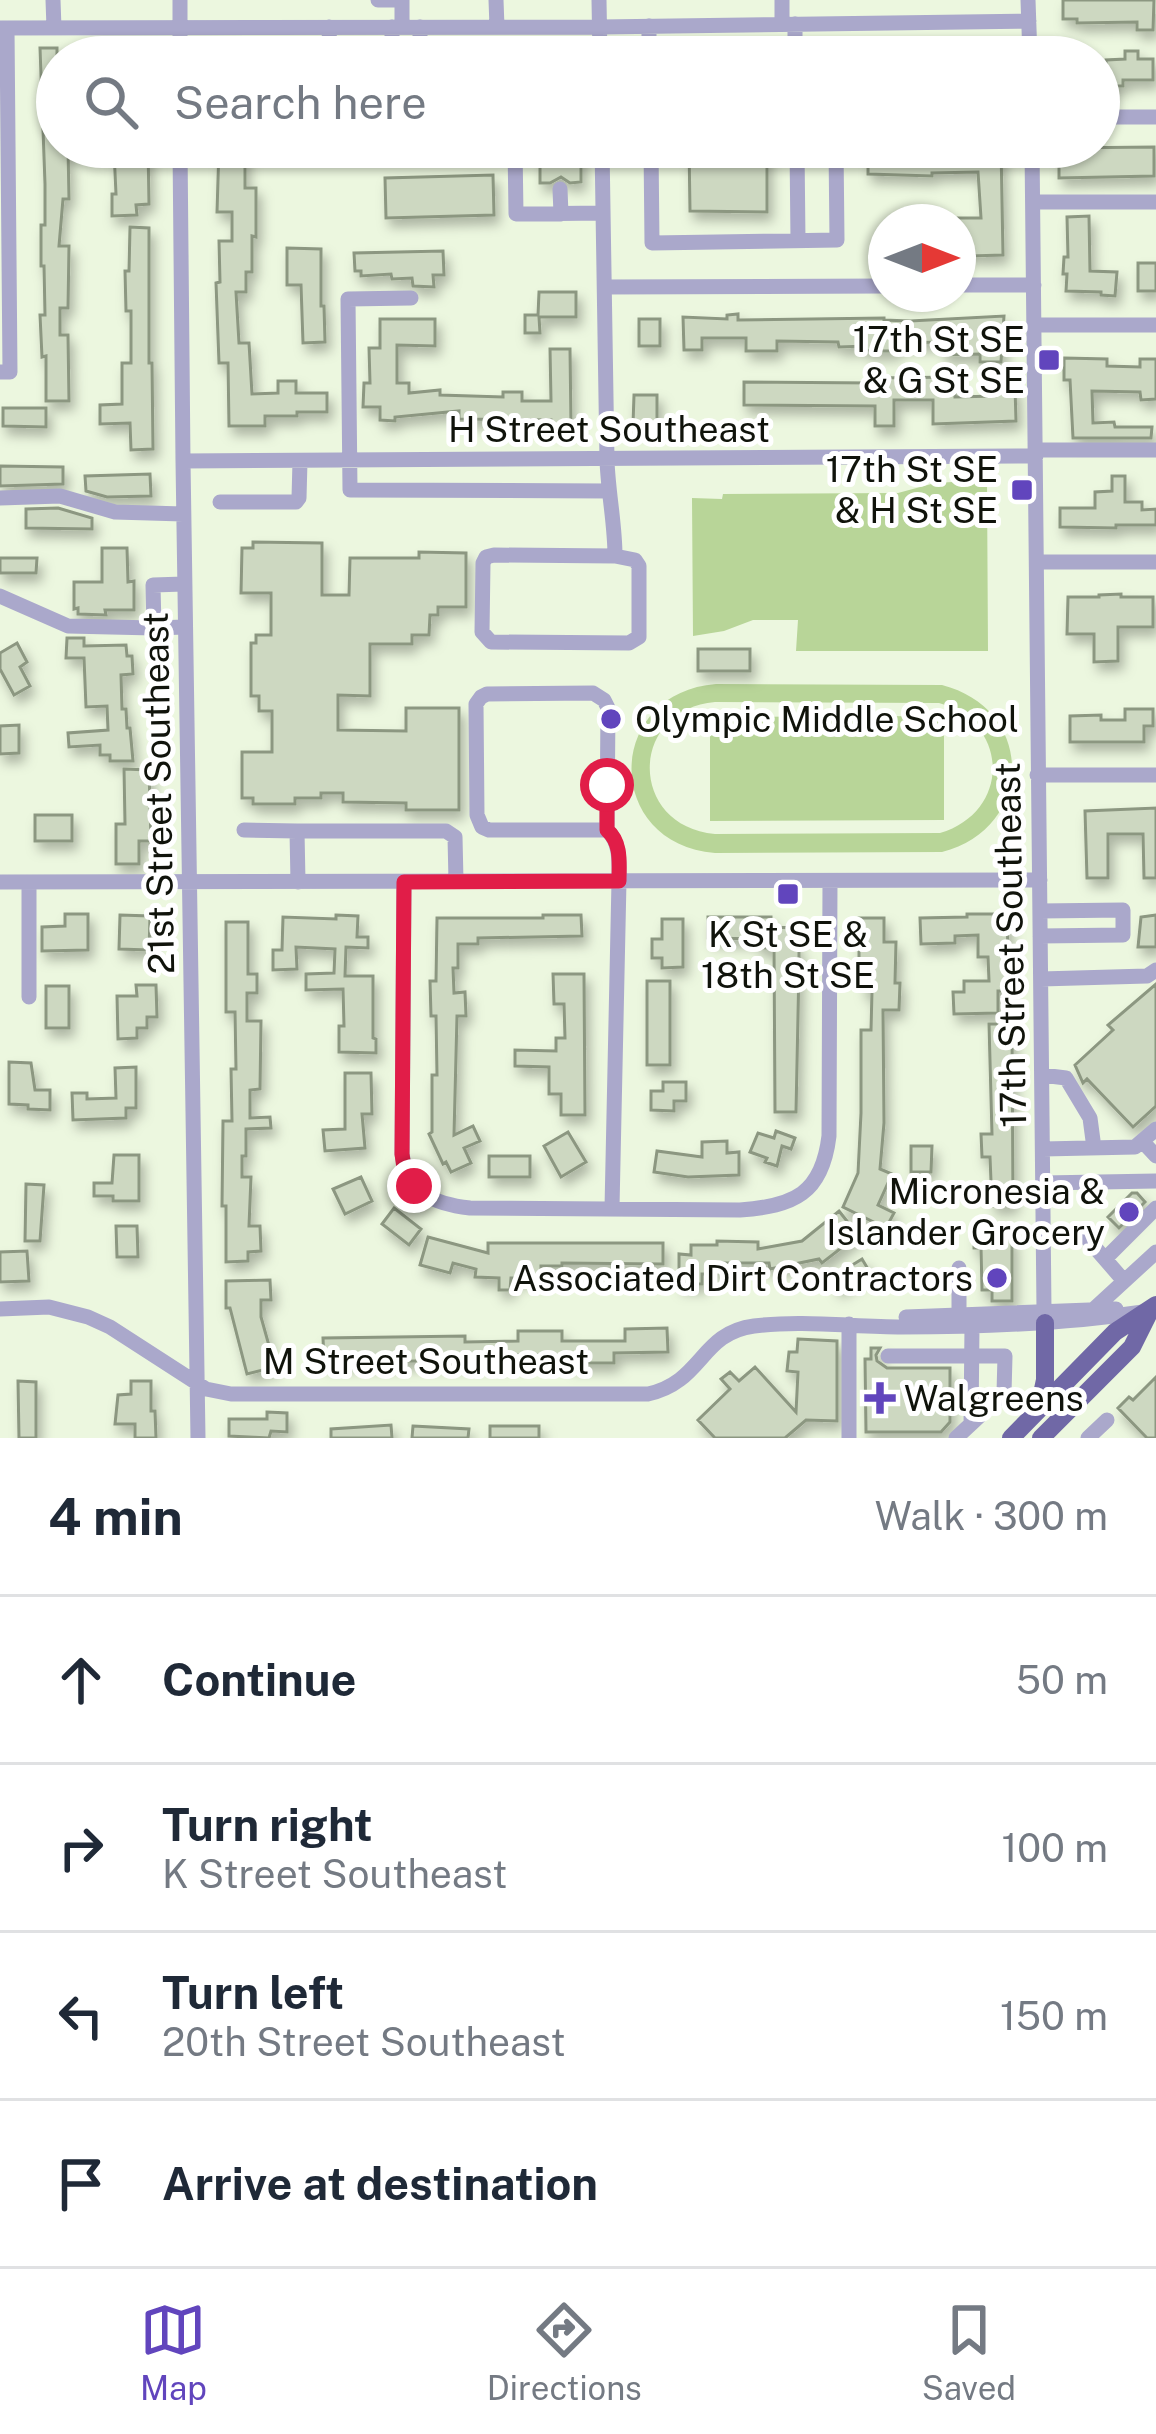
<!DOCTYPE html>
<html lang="en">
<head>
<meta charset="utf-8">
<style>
  body { margin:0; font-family:"Public Sans",sans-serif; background:#f6f6f7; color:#1f2937 }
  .compass { position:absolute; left:868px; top:204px; width:108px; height:108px; border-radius:50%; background:#fff; box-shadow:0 3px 9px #0004; rotate:90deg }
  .stop { position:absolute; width:36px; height:36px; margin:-27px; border:9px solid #e11d48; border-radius:50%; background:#fff }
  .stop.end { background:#e11d48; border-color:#fff; box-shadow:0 3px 12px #0008 }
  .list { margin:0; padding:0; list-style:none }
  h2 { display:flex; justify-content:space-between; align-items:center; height:156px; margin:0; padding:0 48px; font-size:51px }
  h2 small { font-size:39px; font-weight:400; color:#747a83 }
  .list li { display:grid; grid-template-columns:78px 1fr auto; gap:36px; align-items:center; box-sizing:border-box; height:168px; padding:0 48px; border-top:3px solid #e0e1e3 }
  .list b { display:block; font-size:45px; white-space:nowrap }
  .list p { margin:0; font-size:39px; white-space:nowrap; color:#747a83 }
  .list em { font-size:39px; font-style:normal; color:#747a83 }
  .icon { flex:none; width:66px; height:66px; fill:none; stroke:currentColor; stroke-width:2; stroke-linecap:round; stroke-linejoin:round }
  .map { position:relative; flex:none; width:1156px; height:1438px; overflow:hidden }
  .search { position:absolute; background:#fff; box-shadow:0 3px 9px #0004; left:36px; right:36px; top:36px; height:132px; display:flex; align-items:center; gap:30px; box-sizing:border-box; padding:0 42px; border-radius:66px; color:#747a83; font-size:45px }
  .sheet { height:828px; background:#fff }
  nav { display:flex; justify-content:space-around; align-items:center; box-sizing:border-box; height:168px; border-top:3px solid #e0e1e3; background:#fff; font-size:33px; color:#747a83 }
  nav a { display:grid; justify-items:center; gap:6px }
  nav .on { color:#6145bd }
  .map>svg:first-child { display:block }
  .green { fill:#b8d598; fill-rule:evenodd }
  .building { fill:#cdd8c1; stroke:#8c9781; stroke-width:3; filter:url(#shadow) }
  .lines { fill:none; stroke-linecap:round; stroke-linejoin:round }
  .minor { stroke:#aaa8cb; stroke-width:15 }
  .major { stroke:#7068a6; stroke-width:18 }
  .route { stroke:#e11d48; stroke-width:15 }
  .poi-dot { fill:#6145bd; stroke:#fff; stroke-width:4.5 }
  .labels { text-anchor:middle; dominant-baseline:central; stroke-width:10; stroke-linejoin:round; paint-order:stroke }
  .poi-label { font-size:36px; fill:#10130b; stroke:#fff; text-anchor:end }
  .street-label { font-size:36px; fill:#10130b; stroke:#fff }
</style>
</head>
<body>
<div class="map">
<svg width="1156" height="1438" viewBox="0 0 1156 1438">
  <defs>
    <filter id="shadow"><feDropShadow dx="4.5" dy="8" stdDeviation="6" flood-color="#0004"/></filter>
  </defs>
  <rect width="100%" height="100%" fill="#ecf7df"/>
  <path class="green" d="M970 481 987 482 988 651H796L798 620H753L724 631 693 636 692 498 722 499 723 494 898 493 935 483Z
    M716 684 942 685C1036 709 1035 828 942 852L715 853C603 844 604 693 716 684ZM715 702 939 703C1010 723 1011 812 940 833L715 834C628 826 628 710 715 702Z
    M944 716V820L710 821V717Z"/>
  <path class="building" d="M1063 0H1154L1153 30H1137V22L1077 23V19H1063Z
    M40 48H57V147H68L69 199H63L59 246H69L68 308H60V335H68L69 401H46V356L42 357 40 315H45L44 266H41V225H45V184Z
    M1125 51H1138V59H1153V80H1123V86H1099V64H1106V60L1125 59Z
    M125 147H148L149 204 136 205 137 215 112 216V194H116L114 151 125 150Z
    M219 147H245V188H256V237L252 236V272H246V292H236L239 343H249L252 394 278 393V381H296V393H327V412H297V416H265V426H229L228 363H219L216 283 220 282 219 241H232V212H217Z
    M540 147H581V182L570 183 561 177 550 183H540Z
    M689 147H767V212L690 211Z
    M968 147H1001L1003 255 970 256V250H958V218H981L978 172 932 173V176L868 174V150L968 153Z
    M1154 147V176L1059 178V148Z
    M493 175 494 215 386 218 385 178Z
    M1089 216 1090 271 1117 272 1115 296 1101 295V292L1066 291 1067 274H1063L1064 257H1068L1067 217Z
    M130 227 149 228V363H152L153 449 131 450 130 423 100 424V405L122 404V363H131V311H126L125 271H129Z
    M287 248 321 249V306H324L325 342 303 343 301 285H287Z
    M443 251 444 275H433L434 287 413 286 412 278 392 279 391 274 361 276V271H355L354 253Z
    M1138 263H1156V291H1138Z
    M539 292H576V317H539L540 333H525V315H538Z
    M738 314V320L884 318V320L910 321 1004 316 1001 362H980V354L943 355V342L896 343V351H866V346L839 347 838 342 777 341V351H746V338H702V350H684L683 317 727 319V315Z
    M380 319H435V346L397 345V383H409V393L440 390V395L503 397V392H522V401H551L550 349H570L571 425H551V420L459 419V411L395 417V421L380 420V407H363L364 383H370L369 348H380Z
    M639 319H660V346H639Z
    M1064 358 1107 359V366L1140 367V359H1156V399L1141 400 1140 392 1092 391 1093 423 1114 422 1115 427H1152L1151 438H1073L1070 380H1064Z
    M955 377V397L995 396 994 387H1015L1016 421 933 424V400H894V426H875V406L744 405V382L875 383V378Z
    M634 395H657V424H633Z
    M3 408H46V427L3 426Z
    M0 466 63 467V484L0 486Z
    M150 474 151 496 107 497 86 491 85 476Z
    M1112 476H1125V502H1142V510L1156 509V525H1116V528L1060 527V508H1095V492L1112 491Z
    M58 508 92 518V529L26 528V509Z
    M253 542 322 543V595H349L350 558H419V552L466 553V607H438V615H430L429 635H412V644H370V696L338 695V730L406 731V708H459V810H406V803L343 802V793H321V798H295V804H253V798H242V752H272V711H259V696H251V643H256V635H271V593H241L242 548H253Z
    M102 548H127L128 582 134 581V610H105L106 615 78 614V608L74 609V582H102Z
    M0 558H37L36 573H0Z
    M1121 594V597H1153V627H1118V661L1094 662V634H1067L1068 597H1099V595Z
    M67 638H84V646L126 645 127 656H132L133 674 121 675 122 709H126L127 728H130L133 761H110V755H100V745L69 747 68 733 108 730 107 706 86 707 84 658H66Z
    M17 643 27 662 20 667 30 686 14 695 0 669V653Z
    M698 649H750V671H698Z
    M1125 709H1153V726H1144V742H1070V716L1101 715V720H1125Z
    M19 725V753L0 754V726Z
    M124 769 149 770 151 841H139V864H116V824H125Z
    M1156 808V878H1144L1143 834H1108V878H1087L1085 811Z
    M35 815H72V841H35Z
    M65 914H88V950L42 951V927L65 926Z
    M967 914H1007L1009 991H998V1013L954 1014 953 992H964V981H989L988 957H978V935L955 936V943L921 944 920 918 967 917Z
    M120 915 150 916 149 950 119 949Z
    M336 915 358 916 357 937H368V948L346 947 345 976H373V1038L376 1039V1053L339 1052V1026H344L343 989 306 990V974L334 973 335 949 296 947 297 969 273 970V950H282L283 917 336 919Z
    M543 915H581L582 936 478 938V944H458V968H453L454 993 465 992 466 1016H457L454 1135 473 1126 480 1141 464 1148 471 1163 451 1172 446 1162 443 1164 429 1134 432 1132V1075H437L436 1016H431L430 981H436L437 918H543Z
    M1156 915V947H1138L1141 917Z
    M708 917H771V927L795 928 794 949H799V967L796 1112H775L774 948H758L759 939 708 938Z
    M859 918H884V942H896L895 983H900L899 1010H883L884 1123 880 1169 892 1174 878 1205 894 1213 886 1228 843 1207 858 1173 861 1113V1030H871L872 991H863V965H859Z
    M662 919H683V967L662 968V958H652V939H662Z
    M226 922H248V974H257V993H247V1021H261L260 1089 250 1090V1118L270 1117 271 1128 246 1129V1156H242V1177H251L249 1226H260L261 1251 248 1252V1261L226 1262V1206H222L223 1121H232L231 1069H236L235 1012H226Z
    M553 974H584L585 1115H561V1094H549V1067L515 1066V1050L556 1051V1038H565L564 1004H554Z
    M647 981H670V1065H647Z
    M1156 984V1106L1133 1127 1087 1079 1083 1083 1075 1065 1113 1030 1108 1025Z
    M136 985H156L157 1017H147V1028H137V1038L118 1039 117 996H137Z
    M46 986H69V1028H46Z
    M989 1024H1012L1013 1205 992 1206 990 1157H982L981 1134H992Z
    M9 1062 31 1063 35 1090H50V1110L28 1109V1105L9 1104Z
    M136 1067V1108H126V1118L73 1120 72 1093H87V1099L116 1098 115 1068Z
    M345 1073H371L372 1114H362L365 1148 325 1151 323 1130 345 1129Z
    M663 1082H686V1101H674V1111L651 1110V1091H663Z
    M776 1131 795 1138 791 1149 782 1146 777 1166 765 1162 767 1158 750 1152 758 1133 774 1138Z
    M568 1132 586 1162 561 1177 544 1146Z
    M727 1141V1153L739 1152V1175L688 1177 654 1172 657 1151 702 1157V1142Z
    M911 1146H932L931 1172H911Z
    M114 1155H139V1201H113V1196H94V1183H112Z
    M489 1156H530V1177H489Z
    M361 1177 372 1201 345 1214 333 1189Z
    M26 1184 44 1185 40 1241H25Z
    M1132 1193H1137L1145 1202 1119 1228 1108 1217Z
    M394 1208 421 1229 409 1245 382 1224Z
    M839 1211 858 1235 822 1263 819 1259 770 1269 769 1263H714V1274H702V1284H679V1254L691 1255V1245H717V1241L758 1242V1249L802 1241Z
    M116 1226H137L138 1257H117Z
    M974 1226H999V1237H1012V1301H992V1290H982L981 1248H974Z
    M428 1237 488 1253V1243H663V1264L562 1263V1266H541V1278H511L510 1290H499V1278L475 1277 476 1269 453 1263 450 1273 420 1265Z
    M27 1251 29 1281 0 1282V1252Z
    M862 1259 868 1269 838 1289 831 1278Z
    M270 1280 271 1300H261V1317L275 1367 247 1374 230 1308H226V1281Z
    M667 1328 668 1352 614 1353V1363H570V1355H515V1360L324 1362 323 1338 465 1336V1342L518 1341V1331H562V1341H625V1329Z
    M798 1339 837 1341V1421L806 1420 785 1438H715L698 1420 730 1389 721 1379 730 1372 739 1381 755 1367 796 1412 798 1372 787 1371 789 1352H797Z
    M871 1348H880L876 1355 877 1361 887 1368H950V1422L941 1432H866L865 1359H871Z
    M1156 1377V1438H1147L1118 1408 1129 1397 1133 1400Z
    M18 1381 36 1382V1438H19Z
    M131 1381H151V1411H155L156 1438H135V1424H115L118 1395 131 1394Z
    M267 1412 287 1413V1432L271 1431 269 1438 229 1436V1419H267Z
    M391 1425 392 1438H331V1429Z
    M413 1426 469 1429 468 1438H412Z
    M490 1426H539V1438H490Z"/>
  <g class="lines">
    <path class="minor" d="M53 0 54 28
      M180 0V57
      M378 0H402V27
      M496 0 497 27
      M599 0 600 57
      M782 0V24
      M1028 0 1030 57
      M795 24V57
      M649 26V57
      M329 27 330 57
      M392 27V57
      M420 27V57
      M0 28 600 27 1029 21
      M1099 117H1156
      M180 147 183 461 198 1438
      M515 147 516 214 603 213
      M602 147 607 460C608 492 615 524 615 556
      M651 147 652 243 837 240 836 147
      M797 147 798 241
      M1032 147 1044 1310
      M560 189 561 214
      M1033 202H1156
      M958 285H1034
      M605 287 886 286
      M411 298 348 299 350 490 608 491
      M1035 325H1156
      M0 372H10L7 28
      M1035 450H1156
      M183 461 1036 456
      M0 498 60 496 115 512 183 514
      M220 502H296L299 498 300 461
      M494 555 615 556 635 560 639 566V637L629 643 491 642 482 632 483 563 486 557Z
      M1037 562H1156
      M184 584 153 585 154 628 185 627
      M0 596 68 626 154 628
      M1037 775H1156
      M244 830 297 831
      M607 830H489L482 827 477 815 476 704 481 697 487 694 593 693 604 700 608 708 607 830C621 843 619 863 619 881L612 1208
      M0 882 1040 880
      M29 882V997
      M298 882 297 831H446L455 837 456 881
      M404 882 402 1154C408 1193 434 1204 470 1208L740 1210C794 1206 822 1194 829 1136L830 881
      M1040 911 1123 910V935L1040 936
      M1041 979 1147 976 1156 970
      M1042 1075 1066 1078 1090 1118 1094 1148
      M1142 1141 1156 1156
      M1043 1149 1135 1147 1156 1129
      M1043 1183 1156 1181
      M1044 1236H1085L1124 1281
      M1105 1259 1156 1208
      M959 1268V1315
      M1095 1308 1156 1252
      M0 1309 49 1307 88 1317 110 1327 206 1389 231 1394H648C703 1382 700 1333 754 1326 803 1320 853 1327 902 1327 983 1327 1063 1324 1143 1312
      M906 1317 1116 1309
      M849 1324V1438
      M888 1356H1005L1004 1393 971 1424
      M956 1438 971 1424 972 1326
      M1088 1438 1107 1420"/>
    <path class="major" d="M1039 1408 1045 1380V1323
      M1011 1438 1115 1332 1156 1305
      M1041 1438 1132 1347 1148 1315"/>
  </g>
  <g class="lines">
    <path class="route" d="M414 1186 404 1168 402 1154 404 882 619 881C619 863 622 843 607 830V785"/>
  </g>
  <g class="poi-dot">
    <rect x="1037" y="348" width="24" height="24" rx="6"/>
    <rect x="1010" y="478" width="24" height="24" rx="6"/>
    <circle cx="611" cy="719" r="12"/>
    <rect x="776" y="882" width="24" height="24" rx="6"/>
    <circle cx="1129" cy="1212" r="12"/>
    <circle cx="997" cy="1278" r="12"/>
    <path d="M874 1380h12v12h12v12h-12v12h-12v-12h-12v-12h12z"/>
  </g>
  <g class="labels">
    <g class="poi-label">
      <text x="1025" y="339">17th St SE<tspan x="1025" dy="41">&amp; G St SE</tspan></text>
      <text x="998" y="469">17th St SE<tspan x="998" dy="41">&amp; H St SE</tspan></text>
      <text x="635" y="719" text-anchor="start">Olympic Middle School</text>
      <text x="788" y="934" text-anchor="middle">K St SE &amp;<tspan x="788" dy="41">18th St SE</tspan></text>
      <text x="1105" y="1191">Micronesia &amp;<tspan x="1105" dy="41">Islander Grocery</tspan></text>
      <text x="973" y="1278">Associated Dirt Contractors</text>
      <text x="904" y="1398" text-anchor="start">Walgreens</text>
    </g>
    <g class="street-label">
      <text x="609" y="429">H Street Southeast</text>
      <text transform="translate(158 793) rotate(-91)">21st Street Southeast</text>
      <text transform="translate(1010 945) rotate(-91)">17th Street Southeast</text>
      <text x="426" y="1361">M Street Southeast</text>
    </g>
  </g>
</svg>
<svg class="compass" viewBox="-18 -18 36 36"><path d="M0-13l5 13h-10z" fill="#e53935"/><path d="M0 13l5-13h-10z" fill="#747a83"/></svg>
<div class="stop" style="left:607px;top:785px"></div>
<div class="stop end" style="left:414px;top:1186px"></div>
<div class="search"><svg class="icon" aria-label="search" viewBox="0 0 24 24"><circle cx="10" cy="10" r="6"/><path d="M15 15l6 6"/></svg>Search here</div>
</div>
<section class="sheet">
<h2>4 min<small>Walk · 300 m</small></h2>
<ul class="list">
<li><svg class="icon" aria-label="ahead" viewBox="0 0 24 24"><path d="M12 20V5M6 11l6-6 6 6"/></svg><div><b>Continue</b></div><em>50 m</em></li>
<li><svg class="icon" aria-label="right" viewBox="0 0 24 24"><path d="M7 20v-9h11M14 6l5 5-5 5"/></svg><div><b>Turn right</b><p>K Street Southeast</p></div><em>100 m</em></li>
<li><svg class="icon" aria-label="left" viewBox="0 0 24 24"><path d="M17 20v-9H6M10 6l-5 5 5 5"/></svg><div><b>Turn left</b><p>20th Street Southeast</p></div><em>150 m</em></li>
<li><svg class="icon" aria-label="arrive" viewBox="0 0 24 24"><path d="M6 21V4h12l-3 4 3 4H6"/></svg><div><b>Arrive at destination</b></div></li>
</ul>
</section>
<nav>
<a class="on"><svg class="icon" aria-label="map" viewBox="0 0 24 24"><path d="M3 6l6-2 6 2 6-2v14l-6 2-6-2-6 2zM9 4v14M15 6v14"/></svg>Map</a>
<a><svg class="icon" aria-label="directions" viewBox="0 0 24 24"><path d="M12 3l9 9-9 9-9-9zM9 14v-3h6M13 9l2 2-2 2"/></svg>Directions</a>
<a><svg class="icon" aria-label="saved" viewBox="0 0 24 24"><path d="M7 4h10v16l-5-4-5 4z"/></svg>Saved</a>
</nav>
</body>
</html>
